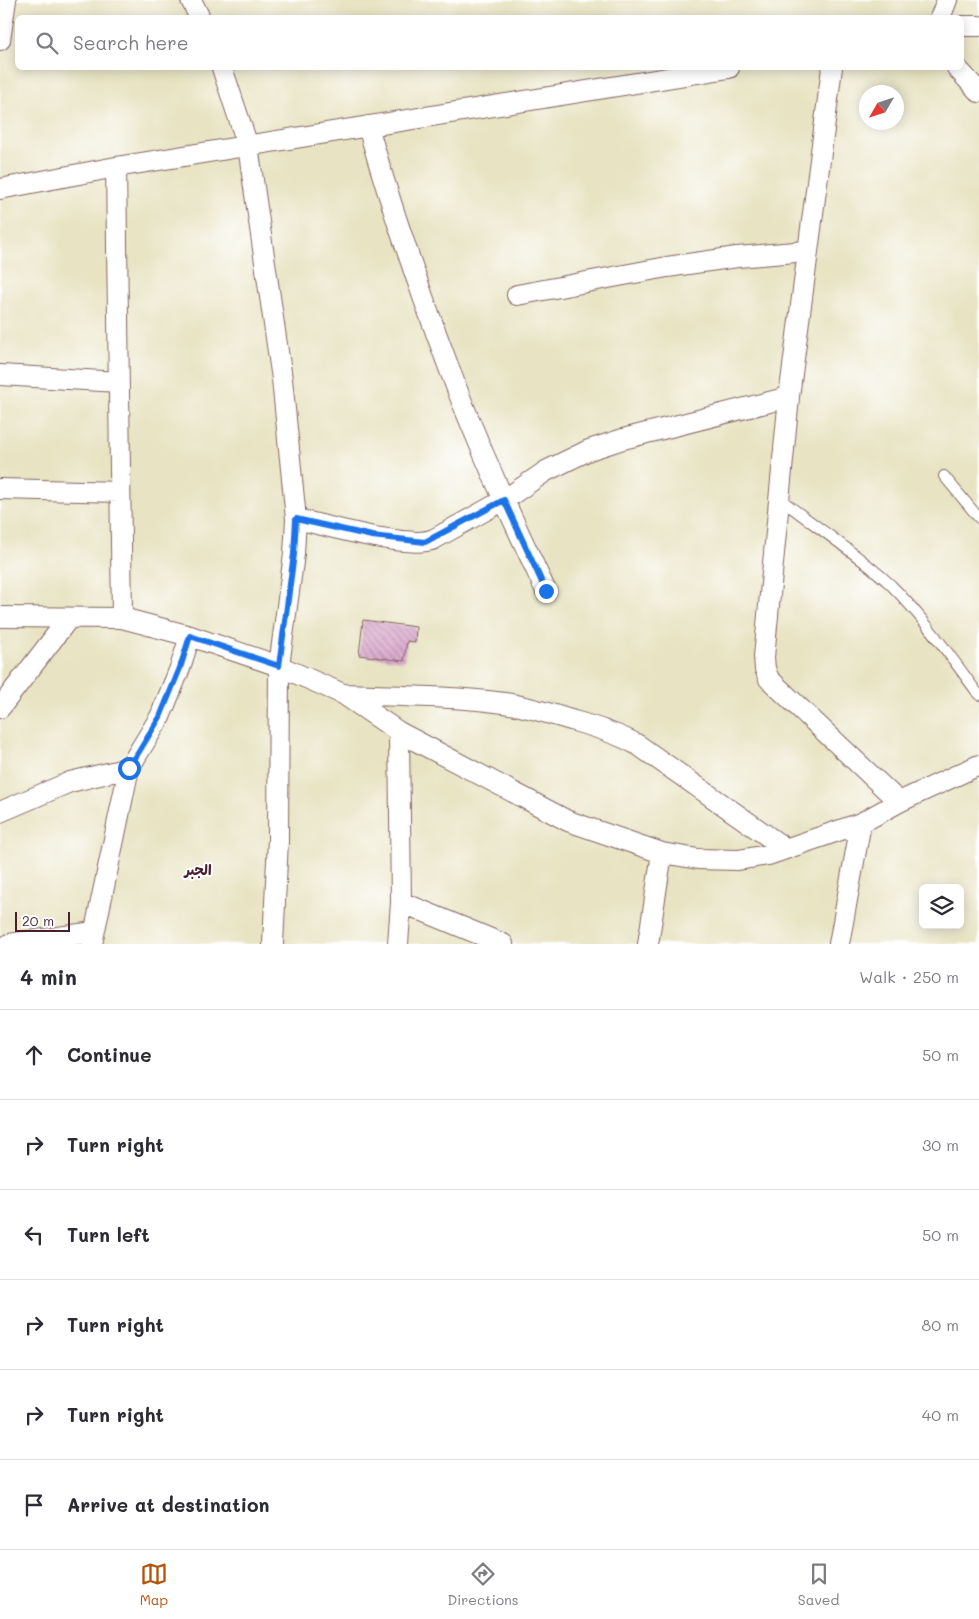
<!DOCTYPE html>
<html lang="en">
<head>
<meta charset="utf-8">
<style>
  body { margin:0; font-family:Mali,"Playpen Sans Arabic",sans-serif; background:#f2f2f3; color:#2b2b33 }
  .controls { position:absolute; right:15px; bottom:15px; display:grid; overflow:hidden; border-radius:8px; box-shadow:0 2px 12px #0003 }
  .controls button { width:45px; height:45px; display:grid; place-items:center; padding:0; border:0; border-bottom:1px solid #e1e1e2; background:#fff; color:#2b2b33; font:25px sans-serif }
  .compass { position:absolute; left:859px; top:85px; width:45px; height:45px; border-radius:50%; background:#fff; box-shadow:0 2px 12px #0003; rotate:231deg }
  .scale { position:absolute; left:15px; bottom:12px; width:55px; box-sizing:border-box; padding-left:5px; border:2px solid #4a1f2b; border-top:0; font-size:14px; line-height:18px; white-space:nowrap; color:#4a1f2b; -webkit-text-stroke:4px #fff; paint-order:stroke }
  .stop { position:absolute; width:15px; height:15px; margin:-11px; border:4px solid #1a73e8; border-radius:50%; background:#fff }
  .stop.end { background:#1a73e8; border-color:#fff; box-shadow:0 1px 5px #0008 }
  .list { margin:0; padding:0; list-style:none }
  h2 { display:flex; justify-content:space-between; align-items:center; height:65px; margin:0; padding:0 20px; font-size:21px }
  h2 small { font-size:16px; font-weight:400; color:#7c7c81 }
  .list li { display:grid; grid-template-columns:32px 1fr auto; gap:15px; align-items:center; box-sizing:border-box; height:90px; padding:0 20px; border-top:1px solid #e1e1e2 }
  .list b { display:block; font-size:19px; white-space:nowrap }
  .list em { font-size:16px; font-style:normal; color:#7c7c81 }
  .icon { flex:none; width:28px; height:28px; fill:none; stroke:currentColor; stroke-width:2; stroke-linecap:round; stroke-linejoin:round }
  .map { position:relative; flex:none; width:979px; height:944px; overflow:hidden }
  .search { position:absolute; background:#fff; box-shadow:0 2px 12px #0003; left:15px; right:15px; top:15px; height:55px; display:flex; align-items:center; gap:12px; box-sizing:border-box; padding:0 18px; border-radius:8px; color:#7c7c81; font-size:19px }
  .sheet { height:605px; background:#fff }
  nav { display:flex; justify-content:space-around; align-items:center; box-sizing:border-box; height:70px; border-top:1px solid #e1e1e2; background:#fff; font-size:14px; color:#7c7c81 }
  nav a { display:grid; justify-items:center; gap:2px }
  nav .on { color:#b45309 }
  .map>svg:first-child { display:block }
  .building { fill:url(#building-back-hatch) }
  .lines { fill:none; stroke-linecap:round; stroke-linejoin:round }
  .service-casing { stroke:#816460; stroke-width:12 }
  .minor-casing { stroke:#816460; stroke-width:22 }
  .service { stroke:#fff; stroke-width:10 }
  .minor { stroke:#fff; stroke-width:20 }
  .route { stroke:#1a73e8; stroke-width:6 }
  .labels { text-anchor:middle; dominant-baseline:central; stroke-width:4; stroke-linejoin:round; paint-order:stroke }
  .neighbourhood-label { font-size:14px; font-weight:bold; fill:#4a1f2b; stroke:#fff }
</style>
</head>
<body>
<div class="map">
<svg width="979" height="944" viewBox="0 0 979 944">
  <defs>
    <pattern id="building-back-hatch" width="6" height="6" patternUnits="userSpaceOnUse" patternTransform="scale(1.25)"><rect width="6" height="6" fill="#daaace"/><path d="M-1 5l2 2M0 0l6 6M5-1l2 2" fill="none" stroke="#b38aa7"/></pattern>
  </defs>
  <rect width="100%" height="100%" fill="#fff"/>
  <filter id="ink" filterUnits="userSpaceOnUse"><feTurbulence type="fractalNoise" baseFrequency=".02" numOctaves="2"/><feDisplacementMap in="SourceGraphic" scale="10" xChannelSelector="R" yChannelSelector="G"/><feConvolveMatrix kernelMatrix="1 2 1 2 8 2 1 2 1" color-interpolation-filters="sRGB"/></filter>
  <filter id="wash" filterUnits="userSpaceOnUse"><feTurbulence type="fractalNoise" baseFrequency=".0096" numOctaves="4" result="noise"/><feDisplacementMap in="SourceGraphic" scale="20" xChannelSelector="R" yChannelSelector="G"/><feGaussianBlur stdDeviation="1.12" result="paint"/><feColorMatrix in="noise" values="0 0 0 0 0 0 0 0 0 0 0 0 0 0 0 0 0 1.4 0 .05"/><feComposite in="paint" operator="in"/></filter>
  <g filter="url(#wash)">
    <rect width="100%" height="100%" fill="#e8e3c2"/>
    <g id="blocks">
      <path class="building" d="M363 620 416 627 415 642 407 641 404 661 359 655Z"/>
    </g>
  </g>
  <g filter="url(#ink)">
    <use href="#blocks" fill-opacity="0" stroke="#816460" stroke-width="1"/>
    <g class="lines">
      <defs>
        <path id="service" d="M944 476 979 518
          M779 498C816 527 857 553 891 585 924 618 951 657 979 695"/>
        <path id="minor" d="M191 0 200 18
          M940 18 947 0
          M962 26H979
          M0 40 6 0
          M222 68 248 146 282 379 296 519 294 554 279 666 278 840 273 944
          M832 68 789 397 764 657 765 669 769 679 899 802
          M957 68 979 92
          M368 126C391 208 419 288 449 368 477 444 512 518 546 591
          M116 167 122 618
          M0 189 116 167 729 68
          M517 295 667 267 737 257 807 251
          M0 375 119 382
          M0 489 120 492
          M296 519C324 525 411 550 434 539L504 500 546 471 589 450 623 439 789 397
          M0 617 122 618 190 636 279 666 343 694 399 732 568 821 662 853 698 859 738 860 768 855 861 823 899 802 979 765
          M343 694C397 696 451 696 504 703 527 706 551 714 574 721 596 727 618 734 638 745L786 849
          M0 708 69 618
          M0 812 70 782 129 768 160 717 180 668 190 636
          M401 902 503 944
          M9 944 94 932
          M92 944 129 768
          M398 944 401 902 399 732
          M648 944 662 853
          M839 944 861 823"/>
      </defs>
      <use href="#service" class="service-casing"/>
      <use href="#minor" class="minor-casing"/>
      <use href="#service" class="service"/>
      <use href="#minor" class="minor"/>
    </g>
  </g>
  <g class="lines" filter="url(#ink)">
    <path class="route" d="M129 768 160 717 180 668 190 636 279 666 294 554 296 519 372 536 425 542 504 500 546 591"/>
  </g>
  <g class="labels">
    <g class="neighbourhood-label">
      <text x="198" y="869">الجبر</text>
    </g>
  </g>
</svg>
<div class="controls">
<button><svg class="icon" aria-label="layers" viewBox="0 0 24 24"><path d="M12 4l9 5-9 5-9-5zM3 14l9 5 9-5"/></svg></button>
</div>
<svg class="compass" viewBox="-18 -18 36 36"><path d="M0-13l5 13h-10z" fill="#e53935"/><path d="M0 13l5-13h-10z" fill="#7c7c81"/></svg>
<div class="scale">20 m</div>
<div class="stop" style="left:129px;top:768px"></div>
<div class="stop end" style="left:546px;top:591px"></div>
<div class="search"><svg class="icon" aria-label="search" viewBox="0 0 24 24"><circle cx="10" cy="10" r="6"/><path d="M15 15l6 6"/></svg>Search here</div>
</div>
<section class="sheet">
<h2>4 min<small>Walk · 250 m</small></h2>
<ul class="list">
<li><svg class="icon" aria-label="ahead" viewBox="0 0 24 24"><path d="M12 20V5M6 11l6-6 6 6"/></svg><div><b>Continue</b></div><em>50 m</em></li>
<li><svg class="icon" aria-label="right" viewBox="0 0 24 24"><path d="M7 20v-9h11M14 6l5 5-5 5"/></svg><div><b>Turn right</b></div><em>30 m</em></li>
<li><svg class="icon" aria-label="left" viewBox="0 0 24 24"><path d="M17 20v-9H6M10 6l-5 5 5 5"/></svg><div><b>Turn left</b></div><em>50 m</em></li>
<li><svg class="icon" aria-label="right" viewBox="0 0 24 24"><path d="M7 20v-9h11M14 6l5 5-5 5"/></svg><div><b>Turn right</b></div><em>80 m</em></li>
<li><svg class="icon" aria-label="right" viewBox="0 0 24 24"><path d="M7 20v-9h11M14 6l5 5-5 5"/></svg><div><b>Turn right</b></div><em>40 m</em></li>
<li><svg class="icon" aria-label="arrive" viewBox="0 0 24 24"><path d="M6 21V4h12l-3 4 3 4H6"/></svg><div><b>Arrive at destination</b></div></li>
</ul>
</section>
<nav>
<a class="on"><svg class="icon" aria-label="map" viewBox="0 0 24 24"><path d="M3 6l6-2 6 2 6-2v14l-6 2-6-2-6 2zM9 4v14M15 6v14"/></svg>Map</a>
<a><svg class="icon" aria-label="directions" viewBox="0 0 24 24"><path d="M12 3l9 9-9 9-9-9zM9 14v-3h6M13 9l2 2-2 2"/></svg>Directions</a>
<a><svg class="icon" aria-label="saved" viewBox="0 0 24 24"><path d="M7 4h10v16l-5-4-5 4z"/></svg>Saved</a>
</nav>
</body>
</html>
